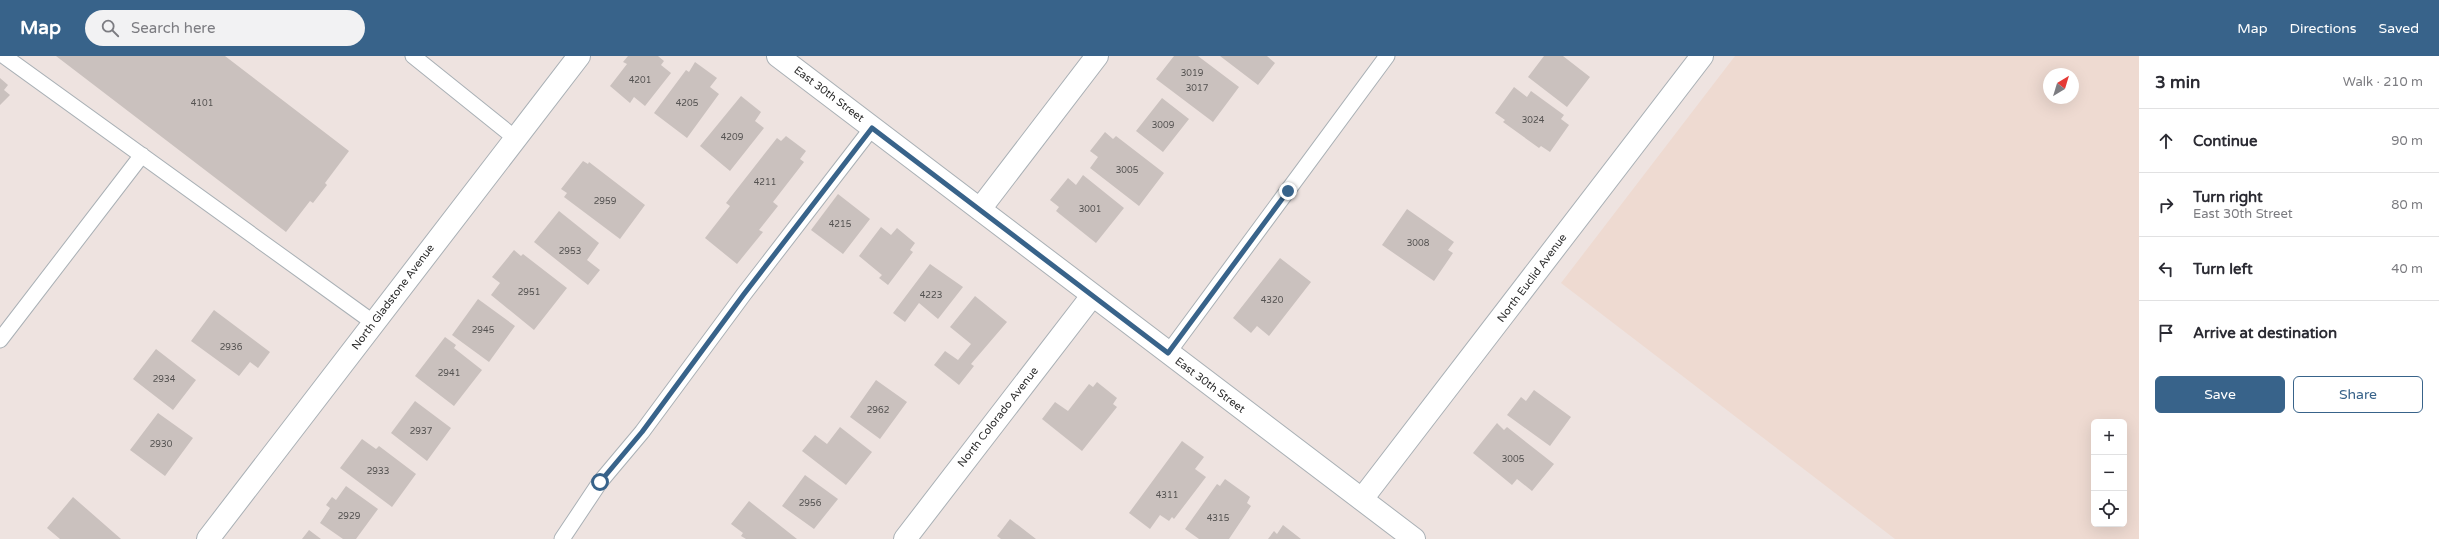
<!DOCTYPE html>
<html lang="en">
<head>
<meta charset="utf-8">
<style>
  body { margin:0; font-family:"Varela Round",sans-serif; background:#f2f2f3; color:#2b2b33 }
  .controls { position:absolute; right:12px; bottom:12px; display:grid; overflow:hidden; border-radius:6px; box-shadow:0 4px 16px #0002 }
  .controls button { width:36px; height:36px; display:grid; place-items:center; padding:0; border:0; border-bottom:1px solid #e1e1e2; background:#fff; color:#2b2b33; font:20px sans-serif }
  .compass { position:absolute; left:2043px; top:12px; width:36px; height:36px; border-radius:50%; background:#fff; box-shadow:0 4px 16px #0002; rotate:38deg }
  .stop { position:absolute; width:12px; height:12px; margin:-9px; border:3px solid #38638a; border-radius:50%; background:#fff }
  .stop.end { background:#38638a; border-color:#fff; box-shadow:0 1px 4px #0008 }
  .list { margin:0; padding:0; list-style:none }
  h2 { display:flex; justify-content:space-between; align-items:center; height:52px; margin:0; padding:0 16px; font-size:17px }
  h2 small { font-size:13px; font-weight:400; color:#7c7c81 }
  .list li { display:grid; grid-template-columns:26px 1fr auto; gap:12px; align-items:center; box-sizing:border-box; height:64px; padding:0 16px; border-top:1px solid #e1e1e2 }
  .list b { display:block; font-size:15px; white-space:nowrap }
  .list p { margin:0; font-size:13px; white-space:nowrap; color:#7c7c81 }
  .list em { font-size:13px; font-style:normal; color:#7c7c81 }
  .actions { display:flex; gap:8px; padding:12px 16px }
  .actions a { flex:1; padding:9px 0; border:1px solid #38638a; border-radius:6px; text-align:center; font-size:14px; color:#38638a }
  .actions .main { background:#38638a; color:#fff }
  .icon { flex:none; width:22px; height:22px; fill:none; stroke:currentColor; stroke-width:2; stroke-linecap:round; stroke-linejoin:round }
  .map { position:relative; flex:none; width:2139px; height:483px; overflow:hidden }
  header { display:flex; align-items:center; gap:24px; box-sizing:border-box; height:56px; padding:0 20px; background:#38638a; color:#fff }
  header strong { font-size:19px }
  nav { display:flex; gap:22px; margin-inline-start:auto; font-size:14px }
  .search { width:280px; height:36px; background:#f2f2f3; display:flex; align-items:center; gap:10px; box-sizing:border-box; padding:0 14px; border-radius:22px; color:#7c7c81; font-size:15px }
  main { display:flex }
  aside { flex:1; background:#fff }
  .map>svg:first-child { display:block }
  .education { fill:#eedad1; fill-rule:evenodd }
  .building { fill:#cac1be }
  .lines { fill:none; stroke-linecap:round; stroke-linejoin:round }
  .lane-casing { stroke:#a9b0b5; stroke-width:17 }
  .street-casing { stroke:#a9b0b5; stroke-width:24 }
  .secondary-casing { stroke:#a9b0b5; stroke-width:24 }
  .lane { stroke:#fff; stroke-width:15 }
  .street { stroke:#fff; stroke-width:22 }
  .secondary { stroke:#fff; stroke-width:22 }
  .route { stroke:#38638a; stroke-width:5 }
  .labels { text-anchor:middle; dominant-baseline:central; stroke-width:3; stroke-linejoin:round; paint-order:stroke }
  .number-label { font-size:9px; fill:#545251 }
  .street-label { font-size:11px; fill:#2d2d2d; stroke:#fff }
</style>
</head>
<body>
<header>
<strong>Map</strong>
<div class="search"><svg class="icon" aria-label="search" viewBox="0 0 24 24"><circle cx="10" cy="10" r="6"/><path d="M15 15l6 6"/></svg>Search here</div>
<nav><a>Map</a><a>Directions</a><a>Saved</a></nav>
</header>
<main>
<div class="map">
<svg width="2139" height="483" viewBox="0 0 2139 483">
  <rect width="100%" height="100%" fill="#eee3e0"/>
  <path class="education" d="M1735 0H2139V483H1895L1561 227ZM2049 18H2073V42H2049ZM2094 366H2124V468H2094Z"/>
  <path class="building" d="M56 0H225L349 95 325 127 327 129 313 147 310 145 286 176Z
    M628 0H658L664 5 661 9 671 17 645 50 634 41 630 47 610 30 627 8 623 6Z
    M1174 0H1198L1239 31 1213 66 1156 23Z
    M1220 0H1267L1275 7 1258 29Z
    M1544 0H1563L1590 21 1567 51 1528 21Z
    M695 6 717 22 710 31 719 38 687 82 654 57 686 14 689 16Z
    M0 22 8 29 4 34 10 39 0 49Z
    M1514 31 1527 41 1531 35 1564 59 1561 63 1569 69 1550 96 1541 90 1539 92 1503 66 1505 64 1495 57Z
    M741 40 761 56 755 65 764 72 730 115 700 90Z
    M1162 42 1189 63 1163 96 1136 75Z
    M1105 76 1113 83 1116 80 1164 117 1139 150 1090 112 1098 101 1090 95Z
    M786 80 806 95 800 103 804 106 773 146 778 150 759 174 763 176 737 208 705 182 730 150 726 147 777 82 781 85Z
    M583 105 588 108 589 106 645 149 620 183 564 141 567 137 561 133Z
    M1083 119 1124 152 1096 187 1056 155 1059 151 1050 144 1068 122 1076 129Z
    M838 138 870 163 843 198 811 174Z
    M1407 153 1454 186 1448 194 1453 197 1434 225 1382 189Z
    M559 155 599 187 587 204 600 214 588 229 534 186Z
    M881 171 891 179 897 172 915 187 910 194 913 196 888 229 879 222 882 219 859 200Z
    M514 194 521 200 523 198 567 232 534 274 491 239 500 227 492 221Z
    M1280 202 1311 226 1269 280 1257 270 1251 277 1233 262Z
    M930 208 963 231 938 263 919 247 905 266 893 257Z
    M975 240 1007 266 971 308 974 310 959 329 934 309 945 295 958 304 971 288 950 271Z
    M478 243 515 270 489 306 452 279Z
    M214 254 270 296 258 312 250 306 239 320 191 285Z
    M445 281 456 289 454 292 482 314 454 350 415 320Z
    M156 293 196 324 173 354 133 323Z
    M876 324 907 346 880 383 850 361Z
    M1097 326 1117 342 1113 348 1117 351 1082 395 1042 363 1055 346 1068 355 1089 328 1093 331Z
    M1534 334 1571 361 1550 390 1507 359 1521 341 1526 345Z
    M415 345 451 372 427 405 391 377Z
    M158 357 193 382 165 420 130 394Z
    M1497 367 1504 374 1507 371 1554 408 1532 435 1517 423 1512 429 1473 397Z
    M840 371 872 396 846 429 802 395 815 379 827 388Z
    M362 383 376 393 379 390 416 418 392 451 340 412Z
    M1182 385 1204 401 1195 413 1206 421 1174 463 1172 461 1169 465 1160 459 1150 473 1129 457Z
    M805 419 838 443 814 473 782 450Z
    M1225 423 1250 441 1247 447 1251 450 1229 483H1199L1185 473 1217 428 1220 430Z
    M346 430 378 453 356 483H343L320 467 330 452 326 449 332 441 336 444Z
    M73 441 121 483H60L47 472Z
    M749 445 797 483H746L741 480 743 477 731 468Z
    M1010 463 1036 483H1001L997 480Z
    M1283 469 1301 483H1268L1274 475 1277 478Z
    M309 474 321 483H302Z"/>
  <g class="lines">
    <defs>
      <path id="lane" d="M4 0 374 267
        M413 0 515 82
        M0 284 142 99
        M1168 297 1387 0
        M562 483 600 426 642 376 744 238 872 72"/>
      <path id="street" d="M980 153 1097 0
        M1362 443 1702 0
        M208 483 579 0
        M905 483 1092 240"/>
      <path id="secondary" d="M778 0 1414 483"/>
    </defs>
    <use href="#lane" class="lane-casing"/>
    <use href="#street" class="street-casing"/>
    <use href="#secondary" class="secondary-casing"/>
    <use href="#lane" class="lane"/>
    <use href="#street" class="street"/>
    <use href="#secondary" class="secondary"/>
  </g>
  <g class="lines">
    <path class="route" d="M600 426 642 376 744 238 872 72 1168 297 1288 135"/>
  </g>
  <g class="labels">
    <g class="number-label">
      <text x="1192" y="17">3019</text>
      <text x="640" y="24">4201</text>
      <text x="1197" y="32">3017</text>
      <text x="202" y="47">4101</text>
      <text x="687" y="47">4205</text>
      <text x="1533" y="64">3024</text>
      <text x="1163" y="69">3009</text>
      <text x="732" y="81">4209</text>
      <text x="1127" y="114">3005</text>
      <text x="765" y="126">4211</text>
      <text x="605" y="145">2959</text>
      <text x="1090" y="153">3001</text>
      <text x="840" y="168">4215</text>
      <text x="1418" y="187">3008</text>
      <text x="570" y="195">2953</text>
      <text x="529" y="236">2951</text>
      <text x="931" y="239">4223</text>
      <text x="1272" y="244">4320</text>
      <text x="483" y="274">2945</text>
      <text x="231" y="291">2936</text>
      <text x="449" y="317">2941</text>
      <text x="164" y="323">2934</text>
      <text x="878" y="354">2962</text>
      <text x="421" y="375">2937</text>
      <text x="161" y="388">2930</text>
      <text x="1513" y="403">3005</text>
      <text x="378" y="415">2933</text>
      <text x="1167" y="439">4311</text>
      <text x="810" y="447">2956</text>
      <text x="349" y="460">2929</text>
      <text x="1218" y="462">4315</text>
    </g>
    <g class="street-label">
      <text transform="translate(829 38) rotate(37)">East 30th Street</text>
      <text transform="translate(1532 222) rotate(-53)">North Euclid Avenue</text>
      <text transform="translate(393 241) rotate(-53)">North Gladstone Avenue</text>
      <text transform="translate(1210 329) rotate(37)">East 30th Street</text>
      <text transform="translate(998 361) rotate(-52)">North Colorado Avenue</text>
    </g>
  </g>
</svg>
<div class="controls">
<button>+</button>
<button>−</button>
<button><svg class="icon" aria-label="locate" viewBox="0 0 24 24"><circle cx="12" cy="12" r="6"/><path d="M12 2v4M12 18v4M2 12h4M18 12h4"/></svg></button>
</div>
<svg class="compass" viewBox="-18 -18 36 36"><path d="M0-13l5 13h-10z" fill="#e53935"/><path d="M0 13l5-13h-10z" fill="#7c7c81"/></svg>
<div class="stop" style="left:600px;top:426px"></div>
<div class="stop end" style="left:1288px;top:135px"></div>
</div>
<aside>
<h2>3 min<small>Walk · 210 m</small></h2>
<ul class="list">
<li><svg class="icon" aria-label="ahead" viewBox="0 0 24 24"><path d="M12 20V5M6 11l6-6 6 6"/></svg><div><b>Continue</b></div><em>90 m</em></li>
<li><svg class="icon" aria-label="right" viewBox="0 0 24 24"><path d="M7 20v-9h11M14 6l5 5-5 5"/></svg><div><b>Turn right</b><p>East 30th Street</p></div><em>80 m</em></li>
<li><svg class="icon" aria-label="left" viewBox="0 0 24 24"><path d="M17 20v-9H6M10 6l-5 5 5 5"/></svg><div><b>Turn left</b></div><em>40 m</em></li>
<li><svg class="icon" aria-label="arrive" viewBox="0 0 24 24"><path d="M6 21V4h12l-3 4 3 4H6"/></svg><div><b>Arrive at destination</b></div></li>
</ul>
<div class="actions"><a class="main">Save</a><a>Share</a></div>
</aside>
</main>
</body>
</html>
